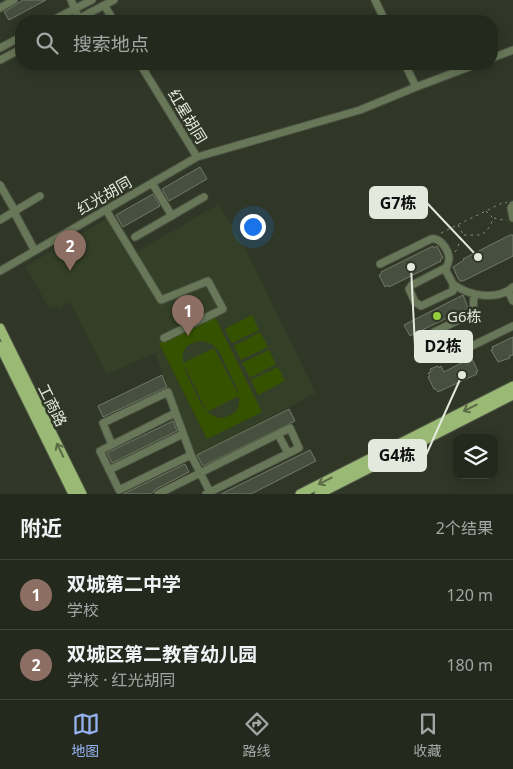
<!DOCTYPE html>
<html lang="zh">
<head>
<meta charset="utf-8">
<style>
  body { margin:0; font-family:"Noto Sans","Noto Sans SC",sans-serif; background:#30352a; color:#f1f3f6 }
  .controls { position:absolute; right:15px; bottom:15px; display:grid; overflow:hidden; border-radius:10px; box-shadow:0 2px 12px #0003 }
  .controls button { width:45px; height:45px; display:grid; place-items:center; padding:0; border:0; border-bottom:1px solid #41453b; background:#24291d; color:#f1f3f6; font:25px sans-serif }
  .you { position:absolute; left:252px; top:226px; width:18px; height:18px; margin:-12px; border:4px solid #fff; border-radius:50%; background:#1a73e8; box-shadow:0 0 0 8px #1a73e833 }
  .badge { display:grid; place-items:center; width:32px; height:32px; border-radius:50%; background:#95b2f1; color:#fff; font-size:16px; font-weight:700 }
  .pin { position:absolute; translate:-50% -41px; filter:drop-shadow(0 1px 2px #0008) }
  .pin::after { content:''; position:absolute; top:26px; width:18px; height:15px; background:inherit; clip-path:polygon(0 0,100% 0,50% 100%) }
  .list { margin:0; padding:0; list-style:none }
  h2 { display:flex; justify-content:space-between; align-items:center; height:65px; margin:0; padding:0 20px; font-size:21px }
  h2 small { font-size:16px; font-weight:400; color:#a3a6a4 }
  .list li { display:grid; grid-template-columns:32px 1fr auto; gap:15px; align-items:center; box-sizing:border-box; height:70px; padding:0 20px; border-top:1px solid #41453b }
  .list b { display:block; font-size:19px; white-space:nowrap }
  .list p { margin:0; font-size:16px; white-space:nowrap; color:#a3a6a4 }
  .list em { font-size:16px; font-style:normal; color:#a3a6a4 }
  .icon { flex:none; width:28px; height:28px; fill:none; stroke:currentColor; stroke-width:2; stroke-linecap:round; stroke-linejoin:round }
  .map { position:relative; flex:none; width:513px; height:494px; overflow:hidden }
  .search { position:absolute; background:#24291d; box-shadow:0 2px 12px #0003; left:15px; right:15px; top:15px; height:55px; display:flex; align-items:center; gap:12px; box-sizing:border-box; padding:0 18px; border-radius:20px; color:#a3a6a4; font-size:19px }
  .sheet { height:205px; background:#24291d }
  nav { display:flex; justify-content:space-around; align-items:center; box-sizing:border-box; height:70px; border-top:1px solid #41453b; background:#24291d; font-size:14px; color:#a3a6a4 }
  nav a { display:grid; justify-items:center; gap:2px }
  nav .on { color:#95b2f1 }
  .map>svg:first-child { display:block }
  .built { fill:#343f28 }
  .pitch { fill:#355200; fill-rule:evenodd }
  .building { fill:#474f3e; stroke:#707967 }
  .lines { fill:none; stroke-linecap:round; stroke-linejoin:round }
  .minor-casing { stroke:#4d5344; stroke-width:9 }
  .major-casing { stroke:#4d5344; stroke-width:11 }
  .path { stroke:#878d80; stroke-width:1; stroke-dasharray:2.5 4; stroke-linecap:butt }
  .minor { stroke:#687757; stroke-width:7 }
  .major { stroke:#9ab975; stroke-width:9 }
  .oneway { stroke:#5a6b46 }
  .poi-dot { fill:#94cc3c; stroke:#303727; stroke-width:2 }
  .labels { text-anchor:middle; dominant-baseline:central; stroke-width:5; stroke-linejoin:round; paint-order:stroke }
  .street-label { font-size:15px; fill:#e4e9de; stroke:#303727 }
  .poi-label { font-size:15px; fill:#e4e9de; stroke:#303727; text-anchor:start }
  .leader { fill:none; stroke:#e4e9de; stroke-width:2 }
  .callout-dot { fill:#e4e9de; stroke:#303727; stroke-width:2 }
  .callout { fill:#e4e9de; stroke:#e4e9de; stroke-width:2 }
  .callout-label { font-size:16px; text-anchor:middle; font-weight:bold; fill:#111 }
</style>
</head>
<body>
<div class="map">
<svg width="513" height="494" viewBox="0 0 513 494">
  <rect width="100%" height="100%" fill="#303727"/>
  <path class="built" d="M219 204 242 243 316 393 195 456 155 353 107 374 70 302 58 309 56 305 50 309 25 267 115 214 137 252Z"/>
  <path class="pitch" d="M214 315 262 412 207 439 159 343ZM202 341C207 342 210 343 214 346 220 350 222 359 226 366 233 381 252 409 226 417 219 419 213 416 207 412L239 396 214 348 183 363 207 412C201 405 197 396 193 387 185 371 171 344 202 341Z
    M252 315 259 330 232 343 225 329Z
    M260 332 268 347 241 360 234 346Z
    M269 350 276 364 250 378 242 363Z
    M278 367 285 381 258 395 251 380Z"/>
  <path class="building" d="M23 0H46L9 20 4 12Z
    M200 167 207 179 169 201 162 189Z
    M153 194 160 206 123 227 116 215Z
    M510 235H513V256L463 281H460L458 278 453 267 464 260 463 259Z
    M433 246 434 248 437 246 443 258 440 260 441 261 389 287 388 285 385 287 379 275 382 273 381 272Z
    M463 295 468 308 410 336 404 325Z
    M513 337V355L509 356 510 358 498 362 491 350 493 349 492 347Z
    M469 359 470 360 472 359 478 371 476 372 477 374 438 392 436 389H434L428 377 430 376 428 373 431 372 430 369 438 366 439 368 441 366 444 372Z
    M162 375 167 387 103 417 98 406Z
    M289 409 295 421 203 466 197 455Z
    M173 421 177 431 112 463 107 453Z
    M310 450 316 461 251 494H221Z
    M185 464 189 472 156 489 151 494H123Z"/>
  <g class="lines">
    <defs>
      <path id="minor" d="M71 0 79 19
        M375 0 385 21
        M104 5 114 21
        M0 8 14 0
        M51 21 92 0
        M74 21 114 0
        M0 48 21 37
        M492 58 513 50
        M0 60 21 49
        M140 64 197 157
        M416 87 477 64
        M152 183 172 216
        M0 185 15 211
        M513 205 511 208 513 218
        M106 210 161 300 208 281 223 309 164 338
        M14 212 35 251
        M0 220 40 196
        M135 237 204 197
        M380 264 431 239C440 237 449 250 449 259 449 261 447 266 447 267L412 285 409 289 415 302 421 306 453 291V284L445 269
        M0 271 197 157 360 110 416 87 405 64
        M453 284C469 296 497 301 513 287
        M508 291 513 301
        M474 294 473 313 434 332 432 340 441 356 449 357 513 326
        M175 413 100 451 119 490 191 455
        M278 434 288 453
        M112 445 103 423 168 392 191 455 211 494
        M109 470 183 434
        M158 494 290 428 299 448 206 494"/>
      <path id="major" d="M0 328 82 494
        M0 346 73 494
        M300 494 513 386
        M319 494 513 395"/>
    </defs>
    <use href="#minor" class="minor-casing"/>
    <use href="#major" class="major-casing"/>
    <path class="path" d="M486 211 493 218
      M458 225 463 234
      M441 233 504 202 507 203
      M455 252C460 246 458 239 464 235H482L488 229 494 218 507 221"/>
    <use href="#minor" class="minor"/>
    <use href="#major" class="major"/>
  </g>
  <defs><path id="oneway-shaft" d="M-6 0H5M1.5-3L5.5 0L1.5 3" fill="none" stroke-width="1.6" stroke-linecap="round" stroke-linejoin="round" transform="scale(1.25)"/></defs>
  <g class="oneway">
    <use href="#oneway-shaft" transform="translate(470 408) rotate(153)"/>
    <use href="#oneway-shaft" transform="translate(60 450) rotate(-116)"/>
    <use href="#oneway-shaft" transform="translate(325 481) rotate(153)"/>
  </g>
  <circle class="poi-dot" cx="437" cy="316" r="5"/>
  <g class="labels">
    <g class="street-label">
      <text transform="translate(188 116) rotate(59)">红星胡同</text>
      <text transform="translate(104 195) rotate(-30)">红光胡同</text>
      <text transform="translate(53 405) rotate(64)">工商路</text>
    </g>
    <g class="poi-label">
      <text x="447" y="316">G6栋</text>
    </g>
  </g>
  <path class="leader" d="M478 257L427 203M411 267L415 346M462 375L426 455"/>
  <g class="callout-dot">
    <circle cx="478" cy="257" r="5"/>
    <circle cx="411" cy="267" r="5"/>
    <circle cx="462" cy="375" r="5"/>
  </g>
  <g class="callout">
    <rect x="370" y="187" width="57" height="31" rx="5"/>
    <rect x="415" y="331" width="57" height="31" rx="5"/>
    <rect x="369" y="440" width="57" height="31" rx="5"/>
  </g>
  <g class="callout-label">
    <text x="398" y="209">G7栋</text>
    <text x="443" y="352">D2栋</text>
    <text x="397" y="461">G4栋</text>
  </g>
</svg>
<div class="controls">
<button><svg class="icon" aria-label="layers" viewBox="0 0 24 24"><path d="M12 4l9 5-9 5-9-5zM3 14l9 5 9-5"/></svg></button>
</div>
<div class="you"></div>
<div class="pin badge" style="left:188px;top:336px;background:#8d6e63">1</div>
<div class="pin badge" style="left:70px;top:271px;background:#8d6e63">2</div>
<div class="search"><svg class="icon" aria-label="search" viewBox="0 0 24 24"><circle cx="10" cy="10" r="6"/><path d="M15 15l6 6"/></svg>搜索地点</div>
</div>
<section class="sheet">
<h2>附近<small>2个结果</small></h2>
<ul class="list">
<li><span class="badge" style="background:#8d6e63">1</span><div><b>双城第二中学</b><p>学校</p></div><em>120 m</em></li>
<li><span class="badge" style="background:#8d6e63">2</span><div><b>双城区第二教育幼儿园</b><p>学校 · 红光胡同</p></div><em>180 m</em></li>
</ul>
</section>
<nav>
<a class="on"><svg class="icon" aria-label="map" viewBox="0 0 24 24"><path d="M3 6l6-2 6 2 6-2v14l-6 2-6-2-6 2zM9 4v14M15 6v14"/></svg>地图</a>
<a><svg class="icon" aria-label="directions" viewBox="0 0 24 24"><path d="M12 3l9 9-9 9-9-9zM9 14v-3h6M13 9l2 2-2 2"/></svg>路线</a>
<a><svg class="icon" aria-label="saved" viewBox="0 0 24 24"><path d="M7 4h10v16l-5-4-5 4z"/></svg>收藏</a>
</nav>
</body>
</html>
